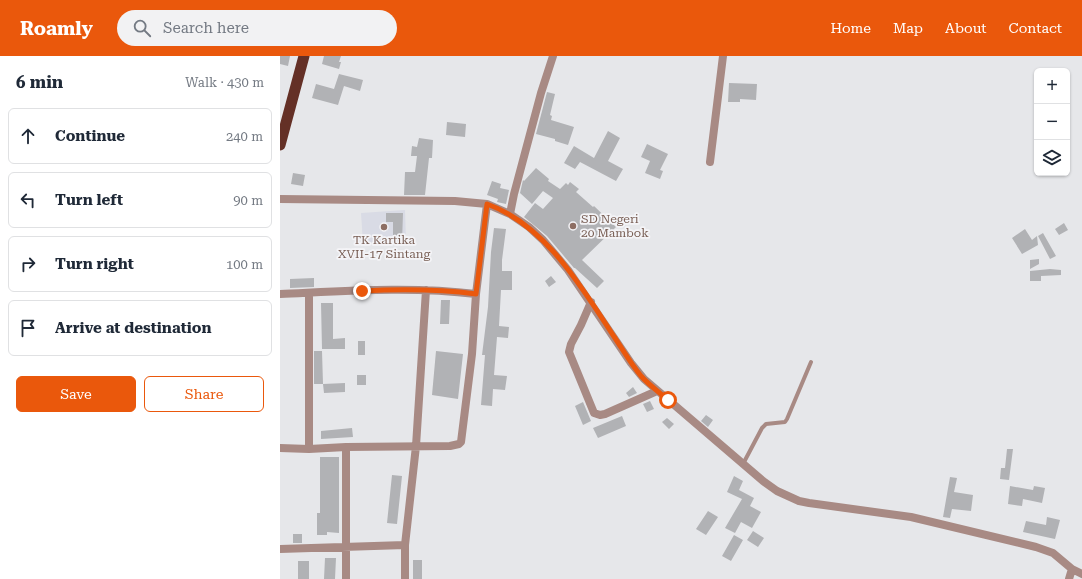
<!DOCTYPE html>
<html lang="en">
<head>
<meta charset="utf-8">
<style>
  body { margin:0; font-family:"Roboto Serif",serif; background:#f2f2f3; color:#1f2937 }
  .controls { position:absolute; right:12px; top:12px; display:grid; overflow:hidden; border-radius:6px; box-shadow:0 1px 3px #0004 }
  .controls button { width:36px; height:36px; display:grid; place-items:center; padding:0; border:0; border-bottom:1px solid #e0e1e3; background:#fff; color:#1f2937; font:20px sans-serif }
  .stop { position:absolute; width:12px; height:12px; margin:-9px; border:3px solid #ea580c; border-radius:50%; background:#fff }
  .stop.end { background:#ea580c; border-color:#fff; box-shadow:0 1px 4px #0008 }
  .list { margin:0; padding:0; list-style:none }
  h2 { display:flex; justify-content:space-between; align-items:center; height:52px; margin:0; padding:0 16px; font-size:17px }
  h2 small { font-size:13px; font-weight:400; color:#747a83 }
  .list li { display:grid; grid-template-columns:26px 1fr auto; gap:12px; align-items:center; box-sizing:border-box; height:56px; margin:0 8px 8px; padding:0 8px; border:1px solid #e0e1e3; border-radius:6px }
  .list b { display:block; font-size:15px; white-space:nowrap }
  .list em { font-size:13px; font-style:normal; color:#747a83 }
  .actions { display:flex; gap:8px; padding:12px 16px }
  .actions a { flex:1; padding:9px 0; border:1px solid #ea580c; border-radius:6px; text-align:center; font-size:14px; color:#ea580c }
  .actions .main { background:#ea580c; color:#fff }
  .icon { flex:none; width:22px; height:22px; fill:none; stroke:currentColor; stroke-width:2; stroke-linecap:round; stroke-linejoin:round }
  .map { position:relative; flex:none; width:802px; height:523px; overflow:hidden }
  header { display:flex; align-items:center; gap:24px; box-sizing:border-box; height:56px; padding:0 20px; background:#ea580c; color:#fff }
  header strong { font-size:19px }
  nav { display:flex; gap:22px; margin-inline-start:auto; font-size:14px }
  .search { width:280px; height:36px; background:#f2f2f3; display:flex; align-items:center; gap:10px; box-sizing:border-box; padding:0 14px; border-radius:22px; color:#747a83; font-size:15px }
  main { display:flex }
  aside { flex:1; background:#fff }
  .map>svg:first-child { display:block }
  .built { fill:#d9dbe5 }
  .building { fill:#b1b2b5 }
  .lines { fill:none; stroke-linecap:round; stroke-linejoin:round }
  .service { stroke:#a88a84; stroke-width:4 }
  .minor { stroke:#a88a84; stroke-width:8 }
  .trunk { stroke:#643026; stroke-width:11 }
  .route { stroke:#ea580c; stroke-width:5 }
  .education-dot { fill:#8d6e63; stroke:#f4f4f7; stroke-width:1.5 }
  .labels { text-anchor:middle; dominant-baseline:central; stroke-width:3.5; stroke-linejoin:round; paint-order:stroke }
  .education-label { font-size:12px; fill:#785e54; stroke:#f4f4f7; text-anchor:start }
</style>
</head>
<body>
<header>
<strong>Roamly</strong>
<div class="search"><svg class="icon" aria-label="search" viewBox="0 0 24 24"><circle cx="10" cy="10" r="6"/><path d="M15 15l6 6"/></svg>Search here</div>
<nav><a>Home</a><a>Map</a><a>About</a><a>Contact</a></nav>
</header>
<main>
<aside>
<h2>6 min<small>Walk · 430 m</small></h2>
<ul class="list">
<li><svg class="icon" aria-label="ahead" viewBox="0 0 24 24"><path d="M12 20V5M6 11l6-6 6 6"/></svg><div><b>Continue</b></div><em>240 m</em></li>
<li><svg class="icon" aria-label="left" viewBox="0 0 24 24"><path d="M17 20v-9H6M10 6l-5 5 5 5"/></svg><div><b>Turn left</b></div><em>90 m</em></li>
<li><svg class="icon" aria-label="right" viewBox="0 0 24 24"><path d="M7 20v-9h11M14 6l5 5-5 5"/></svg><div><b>Turn right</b></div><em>100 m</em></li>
<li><svg class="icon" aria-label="arrive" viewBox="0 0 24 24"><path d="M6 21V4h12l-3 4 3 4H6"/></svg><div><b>Arrive at destination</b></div></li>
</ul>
<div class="actions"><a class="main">Save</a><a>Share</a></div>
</aside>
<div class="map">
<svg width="802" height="523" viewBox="0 0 802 523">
  <rect width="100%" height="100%" fill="#e6e7ea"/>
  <path class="built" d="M125 154 126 185 83 187 81 157Z"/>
  <path class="building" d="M0 0H10L8 10 0 8Z
    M44 0H61L59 6H61L59 13 42 8Z
    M59 18 83 24 80 35 64 30 58 49 32 42 36 28 54 33Z
    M449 27 477 28 476 44 460 43V46H448Z
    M267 36 275 38 270 59 272 60 271 64 294 71 288 89 275 85V83L256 78Z
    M167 66 186 68 185 81 166 79Z
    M328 75 340 82 328 105 343 113 336 125 300 106 295 113 284 107 294 90 314 102Z
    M139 82 153 84 152 102H149L145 139H124L125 116H135L137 100H131L132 90 137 91Z
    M367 88 388 98 380 114 383 115 380 123 365 117 370 105 361 101Z
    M256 112 269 123 268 125 280 133 286 127 288 129 290 126 299 133 296 136 313 151 314 150 336 171 302 204 324 225 317 232 295 212H294L267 180 244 161 255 147 263 153 273 142 263 135 252 148 240 137 243 124 244 125Z
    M13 117 25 119 23 130 11 128Z
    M212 125 221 128 220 132 229 134 226 148 217 146 218 143 207 139Z
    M106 157H123L122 186H113V166H106Z
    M784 167 788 174 779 179 775 173Z
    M214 172 226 173 222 204V215H232V234H221L219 270 229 271 228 282 217 281 214 319 227 320 225 334 213 333 212 350 201 349 205 299H202L208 251 211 196Z
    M745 173 752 184 757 180 758 189 742 198 732 182Z
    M763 177 776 200 770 203 758 180Z
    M759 203V208L750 213V204Z
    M770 213 781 214V219L761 220V225H750V215Z
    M271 220 276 226 269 231 265 225Z
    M34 222V231L10 232V223Z
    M161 244H170L169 268H160Z
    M41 247H53V283L65 282V293H42Z
    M78 285H85V299H78Z
    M34 295H42L43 328H34Z
    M156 295 183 298 178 343 152 339Z
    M77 319H86V329H77Z
    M65 327V336L44 337 43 328Z
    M353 331 357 337 349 341 346 337Z
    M370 345 374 353 367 356 363 348Z
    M303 346 311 365 303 369 295 350Z
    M426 359 433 364 428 371 421 365Z
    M342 360 346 370 318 382 313 372Z
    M387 362 394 368 389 373 382 366Z
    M72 372 73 381 41 383V375Z
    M727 393H733L729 424 720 423 721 412H725Z
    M40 401H59V477L47 476V479H37V457H40Z
    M112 419 122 420 117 468 107 467Z
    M454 420 463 425 459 434 474 442 470 450 481 456 472 472 461 466 455 477 445 472 462 443 447 436Z
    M670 421 677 422 674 436 693 439 691 455 672 453 670 462 663 461Z
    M730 430 753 434 754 430 765 432 762 447 743 443 742 450 728 448Z
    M428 455 438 461 426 479 416 473Z
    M767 461 780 464 775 483 743 476 746 465 766 469Z
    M473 475 484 482 478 491 467 484Z
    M13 478H22V487H13Z
    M454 479 463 484 451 505 442 500Z
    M45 502H56L55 523H44Z
    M133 504H142V523H133Z
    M18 505H29V523H18Z"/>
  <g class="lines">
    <path class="service" d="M463 408 482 372 486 368 505 366 507 363 531 306"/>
    <path class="minor" d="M430 106 443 0
      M0 143 175 145 207 148 230 158 249 171 263 184 288 214 351 307 364 323 483 425 497 435 519 445 529 447 631 461 756 491 773 497 792 513 802 518
      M230 158 234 138 261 37 273 0
      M29 237V393
      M0 238C66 235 131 230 196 238L207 148
      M311 246 301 269 291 288 289 296 314 357 320 359 325 358 377 335
      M66 391 170 390 179 388 181 386 192 298 196 238
      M0 392 29 393 66 391V523
      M0 493 125 489
      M125 523V489L136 390 146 234
      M789 523 792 513"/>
    <path class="trunk" d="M0 89 24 0"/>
  </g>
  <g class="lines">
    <path class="route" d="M82 235C121 233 158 233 196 238L207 148C266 169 302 232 335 282 343 294 351 308 361 320 369 329 379 336 388 344"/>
  </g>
  <g class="education-dot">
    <circle cx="293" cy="170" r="4"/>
    <circle cx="104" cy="171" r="4"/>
  </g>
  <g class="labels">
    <g class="education-label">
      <text x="301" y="163">SD Negeri<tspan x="301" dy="14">20 Mambok</tspan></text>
      <text x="104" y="184" text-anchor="middle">TK Kartika<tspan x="104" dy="14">XVII-17 Sintang</tspan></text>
    </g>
  </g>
</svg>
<div class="controls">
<button>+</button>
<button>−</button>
<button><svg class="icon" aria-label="layers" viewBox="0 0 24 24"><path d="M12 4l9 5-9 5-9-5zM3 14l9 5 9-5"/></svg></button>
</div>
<div class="stop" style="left:388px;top:344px"></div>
<div class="stop end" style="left:82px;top:235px"></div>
</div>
</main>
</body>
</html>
